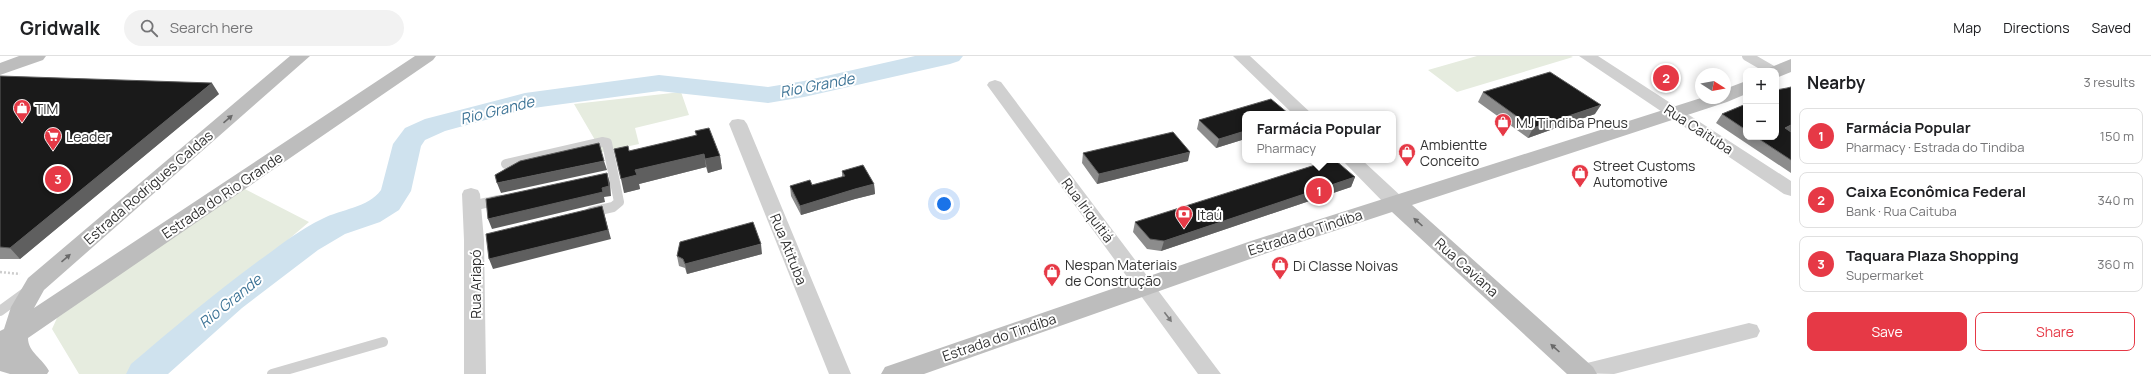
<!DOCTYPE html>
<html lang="en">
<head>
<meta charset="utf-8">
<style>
  body { margin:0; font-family:Manrope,sans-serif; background:#f2f2f2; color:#202124 }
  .controls { position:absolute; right:12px; top:12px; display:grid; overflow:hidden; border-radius:8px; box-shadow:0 2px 10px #0003 }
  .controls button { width:36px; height:36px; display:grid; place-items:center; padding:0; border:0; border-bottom:1px solid #e0e0e0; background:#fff; color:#202124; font:20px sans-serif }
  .compass { position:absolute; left:1695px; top:12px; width:36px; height:36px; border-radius:50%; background:#fff; box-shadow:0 2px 10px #0003; rotate:101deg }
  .you { position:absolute; left:944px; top:148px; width:14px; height:14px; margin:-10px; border:3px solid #fff; border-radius:50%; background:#1a73e8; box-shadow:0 0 0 6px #1a73e833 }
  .badge { display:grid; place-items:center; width:26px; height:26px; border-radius:50%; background:#e63946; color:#fff; font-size:13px; font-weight:700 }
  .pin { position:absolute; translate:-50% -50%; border:2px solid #fff; box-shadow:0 1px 4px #0006 }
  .popup { position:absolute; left:1242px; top:55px; width:154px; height:52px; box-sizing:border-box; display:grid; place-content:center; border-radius:8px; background:#fff; filter:drop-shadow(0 1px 3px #0005); font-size:13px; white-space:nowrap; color:#757577 }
  .popup b { font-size:15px; color:#202124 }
  .popup::after { content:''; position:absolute; left:50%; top:100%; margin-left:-8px; border:8px solid transparent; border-top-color:#fff }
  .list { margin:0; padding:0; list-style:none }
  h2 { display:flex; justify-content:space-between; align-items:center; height:52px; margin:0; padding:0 16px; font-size:17px }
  h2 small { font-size:13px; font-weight:400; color:#757577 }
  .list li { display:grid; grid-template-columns:26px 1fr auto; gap:12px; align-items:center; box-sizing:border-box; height:56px; margin:0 8px 8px; padding:0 8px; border:1px solid #e0e0e0; border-radius:8px }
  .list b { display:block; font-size:15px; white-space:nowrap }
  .list p { margin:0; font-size:13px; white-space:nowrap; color:#757577 }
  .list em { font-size:13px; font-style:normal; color:#757577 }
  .actions { display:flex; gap:8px; padding:12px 16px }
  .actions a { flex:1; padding:9px 0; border:1px solid #e63946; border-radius:8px; text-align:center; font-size:14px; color:#e63946 }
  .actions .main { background:#e63946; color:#fff }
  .icon { flex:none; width:22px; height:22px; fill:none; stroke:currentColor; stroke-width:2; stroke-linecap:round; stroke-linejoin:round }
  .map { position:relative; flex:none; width:1791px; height:318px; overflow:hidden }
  header { display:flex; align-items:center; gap:24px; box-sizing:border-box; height:56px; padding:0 20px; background:#fff; border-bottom:1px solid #e0e0e0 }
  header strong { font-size:19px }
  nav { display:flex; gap:22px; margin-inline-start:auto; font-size:14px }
  .search { width:280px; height:36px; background:#f2f2f2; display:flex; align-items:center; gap:10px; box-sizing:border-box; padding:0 14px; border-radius:22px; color:#757577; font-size:15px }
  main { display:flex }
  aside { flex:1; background:#fff }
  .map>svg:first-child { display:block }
  .green { fill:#e6ecdf }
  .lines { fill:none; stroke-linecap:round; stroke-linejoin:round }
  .river { fill:#cfe2ee; fill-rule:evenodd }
  .path { stroke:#cdcdcd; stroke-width:2.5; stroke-dasharray:2 2; stroke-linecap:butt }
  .lane { stroke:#d0d0d0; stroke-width:10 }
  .street { fill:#d0d0d0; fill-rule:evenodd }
  .secondary { fill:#bdbdbd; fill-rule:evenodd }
  .wall { fill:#8c8c8c }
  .shaded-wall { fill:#5f5f5f }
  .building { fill:#1a1a1a; stroke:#5f5f5f }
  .oneway { fill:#6a6a6a }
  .oneway2 { fill:#7a7a7a }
  .labels { text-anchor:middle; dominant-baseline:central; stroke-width:4; stroke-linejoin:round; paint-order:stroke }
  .poi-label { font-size:14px; fill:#333; stroke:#fff; text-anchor:start }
  .street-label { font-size:14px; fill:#333; stroke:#fff }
  .water-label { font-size:15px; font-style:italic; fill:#3f7597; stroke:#fff }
</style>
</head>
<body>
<header>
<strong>Gridwalk</strong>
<div class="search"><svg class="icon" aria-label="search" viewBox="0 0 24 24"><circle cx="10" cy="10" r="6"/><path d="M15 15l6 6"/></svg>Search here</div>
<nav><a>Map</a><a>Directions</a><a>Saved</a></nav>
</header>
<main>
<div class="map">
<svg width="1791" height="318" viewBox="0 0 1791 318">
  <rect width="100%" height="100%" fill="#fff"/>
  <path class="green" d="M1477 0H1571L1573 1 1457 36 1428 14Z
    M681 36 689 59 635 72 639 88 602 96 574 48Z
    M241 131 309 166 130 318H79L52 273 57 262Z"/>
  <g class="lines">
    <path class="river" d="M915 0H963L959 5 950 8 804 41 768 47 659 35 526 53 445 75 425 84 421 90 411 135 399 154 380 166 345 178 318 194 242 252 168 318H126L131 308C175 271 218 234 264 201 283 187 301 173 322 163 341 153 368 152 381 134L393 88 405 72 425 63 525 37 659 19 768 31 804 25Z"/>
    <path class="path" d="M0 216 20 218"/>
    <path class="lane" d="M1747 0 1773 15
      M506 108 602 86 607 87 619 146 613 151 591 156
      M471 150 499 144
      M0 255 26 236
      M272 318 383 286"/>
    <path class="street" d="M1233 0H1250L1312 58H1293Z
      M1579 0H1598L1791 125V140L1784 138Z
      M995 24 1001 26 1221 318H1198L987 29 989 26Z
      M738 63 744 64 747 68 851 318H829L729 68 732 64Z
      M1342 104H1362L1402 141 1404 146 1402 151 1395 152 1388 151Z
      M471 132 478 134 480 138 484 184 486 318H464V184L462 138 464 134Z
      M1749 267 1757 269 1760 275 1757 281 1614 318 1572 317 1575 311 1583 308Z"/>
    <path class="secondary" d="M19 0H46L43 4 0 19V7Z
      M290 0H310L44 234 34 252 415 0H436L433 4 28 282C28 296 43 303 49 315L47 318H10L0 315V275L4 273 11 251 28 222Z
      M1791 3V16L1776 22V15H1767L1769 12Z
      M1746 25V38L1727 46 1412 149 1593 311 1597 318H1567L1392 156 1270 196 924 318H881L885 311 1254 184 1701 42H1725V33Z"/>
  </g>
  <path class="wall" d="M0 20 219 38 20 203H0Z
    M1483 36 1595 58 1528 82 1478 46Z
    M1746 48V81H1776L1791 75H1790L1791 76V117L1716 67 1722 58Z
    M1245 58V83L1216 92 1197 73 1199 64Z
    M695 75 720 100 722 113 708 117 706 111 639 128 640 133 624 137 629 95 696 80Z
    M1083 97 1188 105 1097 128 1082 107Z
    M842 115 874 128 875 138 855 143 801 159 791 140 790 130 812 129 842 121Z
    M1355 121 1351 131 1161 195 1147 193 1133 176 1135 166Z
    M762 198 687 218 685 212 679 210 677 200Z"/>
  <path class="shaded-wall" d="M212 27 219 38 20 203 10 192Z
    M1601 49 1595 58 1528 82 1533 72Z
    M1791 69V75L1778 81 1785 72Z
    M1245 75V83L1216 92 1219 83Z
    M1190 96 1188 105 1097 128 1099 118Z
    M704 98 706 111 639 128 640 133 624 137 621 123 635 114Z
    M720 100 722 113 708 117 705 103Z
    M604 105 607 114 501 137 497 127Z
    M607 117 610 127 611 140 604 141 605 146 492 173 488 163 602 132Z
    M1355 121 1351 131 1161 195 1164 185Z
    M874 128 875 138 855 143 801 159 800 150 855 133Z
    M602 150 611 183 493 213 489 203Z
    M761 188 762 198 687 218 685 208Z"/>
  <path class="building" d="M1550 16 1601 49 1533 72 1483 36Z
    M0 20 212 27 10 192 0 191Z
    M1791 31V69L1785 72 1791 76V104L1756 81H1776V34L1787 32Z
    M1271 43 1289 58H1245V75L1219 83 1199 64Z
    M1746 48V74L1722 58Z
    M709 72 720 100 705 103 704 98 635 114 637 119 621 123 614 93 628 90 629 95 697 79 695 75Z
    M1173 76 1190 96 1099 118 1083 97Z
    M599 87 604 105 497 127 495 119 520 105Z
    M1331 104H1335L1355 121 1164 185 1150 183 1135 166Z
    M863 109 874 128 855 133 800 150 790 130 810 124 812 129 845 120 842 115Z
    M607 117 609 130 602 132 603 136 488 163 486 143Z
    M602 150 608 174 489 203 486 178Z
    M753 166 761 188 685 208 683 203 677 200 680 186Z"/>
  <defs><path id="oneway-solid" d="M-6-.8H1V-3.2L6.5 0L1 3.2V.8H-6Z"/></defs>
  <g class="oneway">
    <use href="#oneway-solid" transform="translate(228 63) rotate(-41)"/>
    <use href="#oneway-solid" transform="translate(1418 166) rotate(-138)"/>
    <use href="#oneway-solid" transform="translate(66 202) rotate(-41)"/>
    <use href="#oneway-solid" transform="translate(1555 292) rotate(-138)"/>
  </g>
  <use class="oneway2" href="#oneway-solid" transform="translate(1168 261) rotate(53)"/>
  <defs>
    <symbol id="shop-pin" viewBox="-11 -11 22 30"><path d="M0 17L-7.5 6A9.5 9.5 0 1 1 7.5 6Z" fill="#e63946" stroke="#fff"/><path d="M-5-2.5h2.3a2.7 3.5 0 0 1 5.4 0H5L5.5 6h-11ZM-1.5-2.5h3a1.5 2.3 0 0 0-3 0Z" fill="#fff"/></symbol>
    <symbol id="supermarket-pin" viewBox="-11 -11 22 30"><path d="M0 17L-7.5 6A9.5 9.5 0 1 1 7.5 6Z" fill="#e63946" stroke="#fff"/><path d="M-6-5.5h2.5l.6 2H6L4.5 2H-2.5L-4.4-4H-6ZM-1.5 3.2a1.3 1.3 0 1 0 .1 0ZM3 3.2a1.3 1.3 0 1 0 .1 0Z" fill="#fff"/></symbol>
    <symbol id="bank-pin" viewBox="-11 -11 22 30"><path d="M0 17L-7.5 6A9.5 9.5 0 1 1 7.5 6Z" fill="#e63946" stroke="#fff"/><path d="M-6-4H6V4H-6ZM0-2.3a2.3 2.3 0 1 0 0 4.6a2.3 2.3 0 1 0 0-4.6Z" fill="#fff"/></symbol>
  </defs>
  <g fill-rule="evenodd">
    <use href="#shop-pin" x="12" y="42" width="20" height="27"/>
    <use href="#shop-pin" x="1493" y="56" width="20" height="27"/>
    <use href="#supermarket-pin" x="43" y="70" width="20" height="27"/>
    <use href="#shop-pin" x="1397" y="86" width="20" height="27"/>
    <use href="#shop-pin" x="1570" y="107" width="20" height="27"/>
    <use href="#bank-pin" x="1174" y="148" width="20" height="27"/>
    <use href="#shop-pin" x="1270" y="199" width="20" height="27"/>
    <use href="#shop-pin" x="1042" y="206" width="20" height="27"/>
  </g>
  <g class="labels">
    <g class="poi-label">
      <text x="35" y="52">TIM</text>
      <text x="1516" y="66">MJ Tindiba Pneus</text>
      <text x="66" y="80">Leader</text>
      <text x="1420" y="88">Ambientte<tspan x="1420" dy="16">Conceito</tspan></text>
      <text x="1593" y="109">Street Customs<tspan x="1593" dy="16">Automotive</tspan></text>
      <text x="1197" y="158">Itaú</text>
      <text x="1065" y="208">Nespan Materiais<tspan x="1065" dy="16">de Construção</tspan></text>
      <text x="1293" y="209">Di Classe Noivas</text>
    </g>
    <g class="street-label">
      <text transform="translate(1699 73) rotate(33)">Rua Caituba</text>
      <text transform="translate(148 131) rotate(-41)">Estrada Rodrigues Caldas</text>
      <text transform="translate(222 139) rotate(-34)">Estrada do Rio Grande</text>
      <text transform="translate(1088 154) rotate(53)">Rua Iriquitiá</text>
      <text transform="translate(1305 176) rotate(-18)">Estrada do Tindiba</text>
      <text transform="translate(789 193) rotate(68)">Rua Atituba</text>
      <text transform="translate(1467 211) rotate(42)">Rua Caviana</text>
      <text transform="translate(475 228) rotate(-90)">Rua Ariapó</text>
      <text transform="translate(999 281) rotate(-19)">Estrada do Tindiba</text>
    </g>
    <g class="water-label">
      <text transform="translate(817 29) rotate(-11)">Rio Grande</text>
      <text transform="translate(497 54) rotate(-14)">Rio Grande</text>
      <text transform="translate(230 245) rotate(-39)">Rio Grande</text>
    </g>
  </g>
</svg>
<div class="controls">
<button>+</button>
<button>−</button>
</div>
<svg class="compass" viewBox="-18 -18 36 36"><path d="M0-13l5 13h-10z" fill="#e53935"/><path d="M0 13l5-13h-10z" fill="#757577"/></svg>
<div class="you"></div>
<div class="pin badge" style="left:1319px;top:135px">1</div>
<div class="popup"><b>Farmácia Popular</b>Pharmacy</div>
<div class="pin badge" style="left:1666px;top:22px">2</div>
<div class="pin badge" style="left:58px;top:123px">3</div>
</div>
<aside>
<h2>Nearby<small>3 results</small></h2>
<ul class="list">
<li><span class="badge">1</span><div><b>Farmácia Popular</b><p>Pharmacy · Estrada do Tindiba</p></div><em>150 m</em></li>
<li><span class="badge">2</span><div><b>Caixa Econômica Federal</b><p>Bank · Rua Caituba</p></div><em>340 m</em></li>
<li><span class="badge">3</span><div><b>Taquara Plaza Shopping</b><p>Supermarket</p></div><em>360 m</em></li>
</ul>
<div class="actions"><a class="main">Save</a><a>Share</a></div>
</aside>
</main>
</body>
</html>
